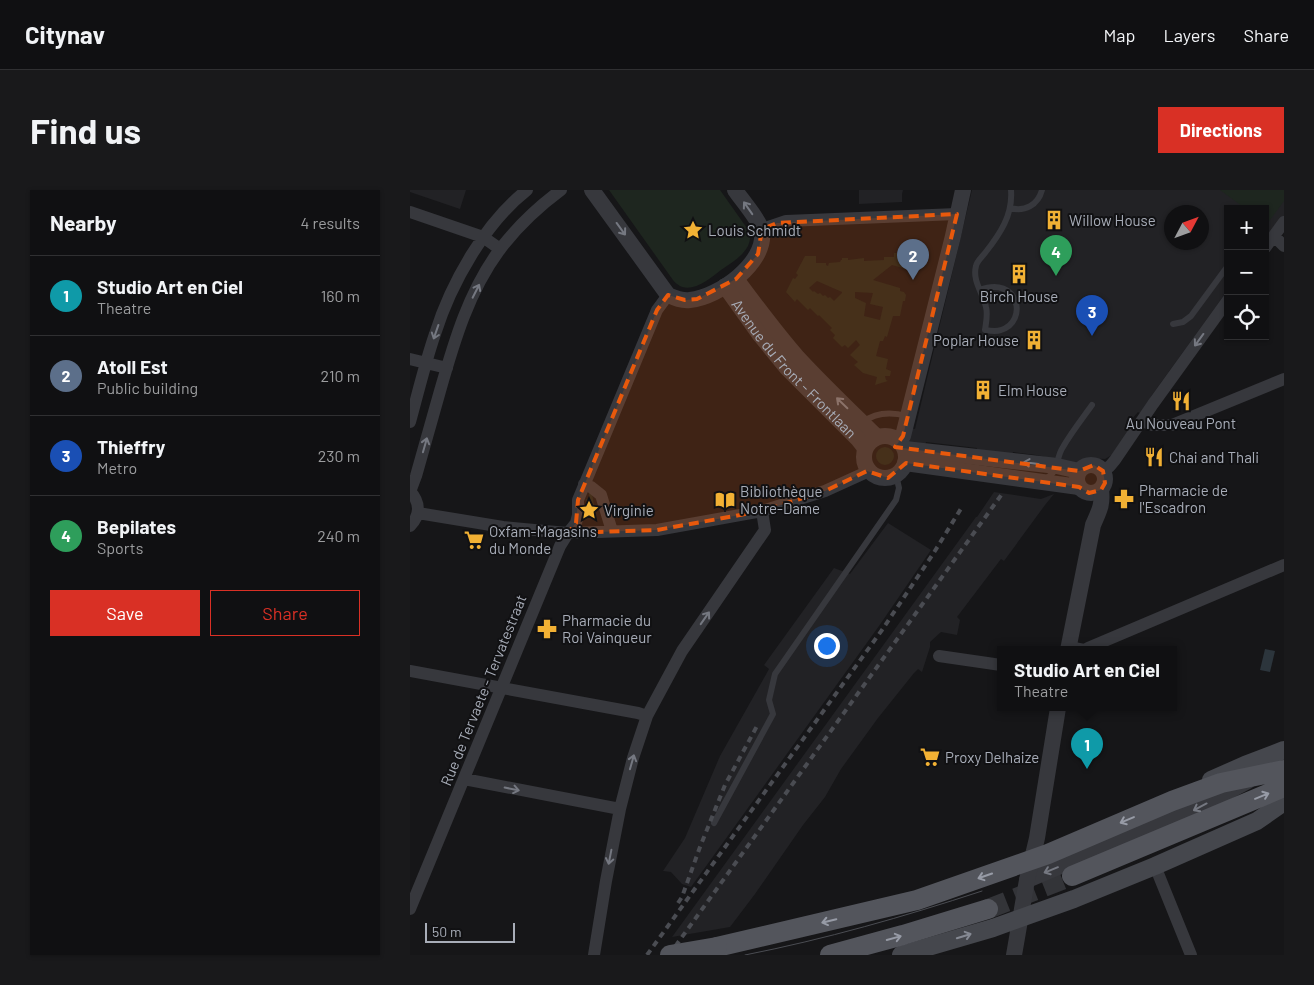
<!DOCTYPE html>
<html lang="en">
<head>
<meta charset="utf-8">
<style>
  body { margin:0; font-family:Barlow,sans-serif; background:#19191b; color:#f1f3f6 }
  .controls { position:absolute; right:15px; top:15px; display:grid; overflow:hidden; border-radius:0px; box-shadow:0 1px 4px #0004 }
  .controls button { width:45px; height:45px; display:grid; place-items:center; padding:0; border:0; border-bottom:1px solid #303032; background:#101012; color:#f1f3f6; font:25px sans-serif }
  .compass { position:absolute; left:754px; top:15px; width:45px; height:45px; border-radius:50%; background:#101012; box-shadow:0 1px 4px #0004; rotate:49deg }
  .scale { position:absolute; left:15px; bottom:12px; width:90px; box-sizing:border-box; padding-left:5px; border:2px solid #a8adb8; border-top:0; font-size:14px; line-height:18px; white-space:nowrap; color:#a8adb8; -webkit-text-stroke:4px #111113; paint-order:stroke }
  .you { position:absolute; left:416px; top:455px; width:18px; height:18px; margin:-12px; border:4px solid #fff; border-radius:50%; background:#1a73e8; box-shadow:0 0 0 8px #1a73e833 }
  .badge { display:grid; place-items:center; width:32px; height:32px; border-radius:50%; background:#d93025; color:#fff; font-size:16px; font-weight:700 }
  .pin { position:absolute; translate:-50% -41px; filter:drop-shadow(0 1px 2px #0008) }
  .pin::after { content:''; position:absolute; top:26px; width:18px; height:15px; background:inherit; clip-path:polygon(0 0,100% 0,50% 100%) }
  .popup { position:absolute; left:587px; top:456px; width:180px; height:65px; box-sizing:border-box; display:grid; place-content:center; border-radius:0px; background:#101012; filter:drop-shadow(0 1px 4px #0005); font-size:16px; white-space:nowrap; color:#9c9d9f }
  .popup b { font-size:19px; color:#f1f3f6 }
  .popup::after { content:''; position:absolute; left:50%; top:100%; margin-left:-10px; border:10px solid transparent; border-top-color:#101012 }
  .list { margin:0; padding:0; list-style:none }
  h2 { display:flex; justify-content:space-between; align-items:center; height:65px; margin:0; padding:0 20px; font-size:21px }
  h2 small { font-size:16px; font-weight:400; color:#9c9d9f }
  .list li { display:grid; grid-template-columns:32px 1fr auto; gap:15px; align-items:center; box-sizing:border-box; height:80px; padding:0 20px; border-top:1px solid #303032 }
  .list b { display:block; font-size:19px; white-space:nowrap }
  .list p { margin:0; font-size:16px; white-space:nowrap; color:#9c9d9f }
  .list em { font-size:16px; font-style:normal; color:#9c9d9f }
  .actions { display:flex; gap:10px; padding:15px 20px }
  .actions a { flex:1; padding:11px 0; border:1px solid #d93025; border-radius:0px; text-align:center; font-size:18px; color:#d93025 }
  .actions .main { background:#d93025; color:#fff }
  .icon { flex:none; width:28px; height:28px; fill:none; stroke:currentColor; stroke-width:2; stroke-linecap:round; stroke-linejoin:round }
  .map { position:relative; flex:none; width:874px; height:765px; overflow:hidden; border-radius:0px }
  header { display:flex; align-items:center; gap:30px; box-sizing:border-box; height:70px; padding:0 25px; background:#101012; border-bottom:1px solid #303032 }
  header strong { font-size:24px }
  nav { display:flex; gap:28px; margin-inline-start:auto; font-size:18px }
  .intro { display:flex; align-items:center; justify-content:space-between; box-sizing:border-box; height:120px; padding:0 30px }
  h1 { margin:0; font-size:35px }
  .button { padding:12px 22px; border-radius:0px; background:#d93025; color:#fff; font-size:18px; font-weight:700 }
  main { display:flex; gap:30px; padding:0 30px }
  aside { flex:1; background:#101012; border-radius:0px; box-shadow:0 1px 4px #0004 }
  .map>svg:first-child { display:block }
  .built { fill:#222225; fill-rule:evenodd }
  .green { fill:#1e261f; fill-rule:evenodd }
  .water { fill:#2c353c }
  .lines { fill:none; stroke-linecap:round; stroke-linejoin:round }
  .primary-tunnel { stroke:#333438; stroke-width:20; stroke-dasharray:20 10; stroke-linecap:butt }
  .service { stroke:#37383d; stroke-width:6 }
  .minor { stroke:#37383d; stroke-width:12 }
  .tertiary { stroke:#37383d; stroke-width:16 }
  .secondary { stroke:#45474d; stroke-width:18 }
  .primary { stroke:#53555c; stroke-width:20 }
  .tram { stroke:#4a4c52; stroke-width:1 }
  .rail { stroke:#4a4c52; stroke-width:4; stroke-dasharray:6 5; stroke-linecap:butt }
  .primary-bridge { stroke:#53555c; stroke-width:20 }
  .oneway { stroke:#757881 }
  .oneway2 { stroke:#979ba6 }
  .oneway3 { stroke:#858993 }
  .marked { fill:#e8590c; fill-opacity:0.2; stroke:#e8590c; stroke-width:4; stroke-dasharray:10 6; stroke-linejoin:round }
  .labels { text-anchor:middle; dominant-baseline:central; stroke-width:4; stroke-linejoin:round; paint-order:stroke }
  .poi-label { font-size:15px; fill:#a8adb8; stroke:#111113; text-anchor:start }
  .street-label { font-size:15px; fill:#a8adb8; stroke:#111113 }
</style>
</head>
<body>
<header>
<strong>Citynav</strong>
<nav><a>Map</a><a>Layers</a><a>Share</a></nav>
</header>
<div class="intro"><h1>Find us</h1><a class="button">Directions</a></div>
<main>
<aside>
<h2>Nearby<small>4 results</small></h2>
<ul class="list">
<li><span class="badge" style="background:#0f9aa8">1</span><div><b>Studio Art en Ciel</b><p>Theatre</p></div><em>160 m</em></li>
<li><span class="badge" style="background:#5c6f8a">2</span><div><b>Atoll Est</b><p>Public building</p></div><em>210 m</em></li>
<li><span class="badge" style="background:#1a4fb4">3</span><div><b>Thieffry</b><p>Metro</p></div><em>230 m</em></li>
<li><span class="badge" style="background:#2e9e5b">4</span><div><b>Bepilates</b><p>Sports</p></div><em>240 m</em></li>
</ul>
<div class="actions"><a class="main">Save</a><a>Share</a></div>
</aside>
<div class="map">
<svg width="874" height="765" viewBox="0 0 874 765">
  <rect width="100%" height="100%" fill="#161618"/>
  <path class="built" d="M0 0H56L50 19 0 2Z
    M449 0H493L492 4V12L449 14Z
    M562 0H874V28L855 48V19H818V100L742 205 732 225 728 222 721 230 715 239 720 242 702 265 695 269 676 268 667 274 626 265 603 262 602 266 567 261V258L516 252 515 255 499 252 501 238 505 239ZM762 22H792V52H762Z
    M584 302 631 309 644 304 635 315 594 371 591 369 547 427 550 430 547 445 531 442 520 452V457L512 482 508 479 504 483 468 528 431 579 415 607 393 635 345 704 320 737 262 747 566 327H567Z
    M478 333 521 360 469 436 281 697 272 694 261 682 253 681 275 648 310 566 359 479 354 475 424 378 440 384Z"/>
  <path class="green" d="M199 0H310L339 41C341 46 340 51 338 56 332 67 321 73 311 80 298 90 277 108 263 90Z
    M810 0H874V11L857 34 855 33V19H836Z
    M484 63H492L493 68H496V79L482 75 463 90 490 98V101L494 102 496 105 495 111H493L490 126H483L477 147 475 146 473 151H470L466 166 478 169 476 179 481 181 480 186H475L476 190 478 191 465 195 467 187 453 183 444 175 448 172 440 165 450 155 446 150 438 158 435 155 432 157 423 148 425 145 420 140 422 138 409 125 408 126 400 118 398 120 387 109 385 112 376 102 383 88 385 89 388 85 386 83 395 66H406V73H416V75L418 76 419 73 430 72 431 70H432V68H438V70L454 68V71L474 70V67H484ZM407 91 432 102V103L424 111 420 107 418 108 415 105 413 106 410 103 408 104 404 101 403 102 399 98ZM445 102 463 103 460 114 473 117 470 130 454 126 456 113 445 108Z
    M466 266a9 9 0 1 1 18 0a9 9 0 1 1-18 0Z
    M179 303H182L185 322H182L181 321 174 322 173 315H177L176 309H179Z"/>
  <path class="water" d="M855 459 865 461 860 482 850 480Z"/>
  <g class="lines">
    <path class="primary-tunnel" d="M578 719 662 686"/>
    <path class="service" d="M600 18C615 22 628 15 632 0
      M570 100C608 85 619 131 591 140 586 142 581 141 575 140 576 133 578 125 576 117 573 103 562 91 566 76 567 71 572 67 575 63 590 44 603 25 601 0
      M763 134 773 132 781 126 817 77
      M453 232C466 222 482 222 497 226
      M634 290C652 279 644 271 653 257 661 243 672 229 682 215
      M304 633 363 524 359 510 365 484 486 310 489 298 486 285"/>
    <path class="minor" d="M0 22 73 47 90 59
      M352 39 376 31 547 24
      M864 46 874 56
      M855 58 874 32
      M0 169 37 178
      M732 231 742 235H762L874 189
      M0 232C8 203 15 173 25 144 41 93 75 33 117 0
      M693 281 700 276 705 270 743 214 818 110
      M174 294 181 297 191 305 202 341
      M0 301C10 312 11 325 0 336
      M0 302 6 286C14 258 22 230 30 201 44 152 59 100 91 58 108 36 128 17 151 0
      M8 323 93 337 135 341 158 343 247 340 352 321 415 301 459 281
      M659 457 674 460 678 458 874 375
      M529 466 591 475
      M0 481 228 523 237 526
      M54 589 210 619
      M745 676 781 765
      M0 719 150 356 158 343 166 333 168 325V310L247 120 258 105
      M184 765 196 691 210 619 223 568 237 526 272 461 355 340 352 321"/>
    <g class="tertiary">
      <path d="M182 0 258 105C265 108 272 111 280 110 309 107 356 73 352 42 351 32 331 9 325 0"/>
      <path d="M326 89C346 116 366 143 388 168 413 195 440 221 467 247"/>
      <path id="s1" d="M315 96 350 145 376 177 448 249 455 258"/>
      <circle cx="475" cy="267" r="21"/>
      <path d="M489 251 493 246 543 46 553 0"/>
      <path d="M495 259 647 276 669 281"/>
      <path d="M495 273 669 297"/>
      <circle cx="681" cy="289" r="14"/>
      <path d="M658 460 683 335C689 321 693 315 691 300"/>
      <path d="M617 690 782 621 838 591"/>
      <path d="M604 765 617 690 627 648 648 518"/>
    </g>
    <path class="secondary" d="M801 590 835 575 874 560
      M491 765 583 738 664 709 745 676 847 631 874 612"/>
    <path class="primary" d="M662 686 874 597
      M307 757 507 710 638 664 762 611 811 593 874 580
      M420 765 493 745 578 719"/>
    <path class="tram" d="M335 765C416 749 493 727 572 701"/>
    <path class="rail" d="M268 713 272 707 290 657 315 595 347 536
      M237 765 472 440 523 364 552 317
      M259 765 592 304"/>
    <path class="primary-bridge" d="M260 765 307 757"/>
  </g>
  <defs><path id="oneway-shaft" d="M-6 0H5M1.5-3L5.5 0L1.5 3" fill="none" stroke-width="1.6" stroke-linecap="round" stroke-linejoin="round" transform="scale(1.25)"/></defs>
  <g class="oneway">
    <use href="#oneway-shaft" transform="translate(338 18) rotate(-125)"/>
    <use href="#oneway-shaft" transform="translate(211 39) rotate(54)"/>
    <use href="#oneway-shaft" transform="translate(66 101) rotate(-63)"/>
    <use href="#oneway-shaft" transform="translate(26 142) rotate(109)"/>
    <use href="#oneway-shaft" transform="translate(789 150) rotate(126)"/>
    <use href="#oneway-shaft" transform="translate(432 213) rotate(-136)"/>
    <use href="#oneway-shaft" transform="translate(15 255) rotate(-74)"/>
    <use href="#oneway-shaft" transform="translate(621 273) rotate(-173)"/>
    <use href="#oneway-shaft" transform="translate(295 428) rotate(-55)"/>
    <use href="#oneway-shaft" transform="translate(222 572) rotate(-74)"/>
    <use href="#oneway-shaft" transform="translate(102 599) rotate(11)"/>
    <use href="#oneway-shaft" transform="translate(790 617) rotate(152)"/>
    <use href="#oneway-shaft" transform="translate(200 667) rotate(101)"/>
    <use href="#oneway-shaft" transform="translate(641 680) rotate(158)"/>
  </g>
  <g class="oneway2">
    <use href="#oneway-shaft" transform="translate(852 606) rotate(-22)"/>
    <use href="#oneway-shaft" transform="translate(717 630) rotate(157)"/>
    <use href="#oneway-shaft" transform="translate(575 686) rotate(161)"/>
    <use href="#oneway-shaft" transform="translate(419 731) rotate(167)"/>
    <use href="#oneway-shaft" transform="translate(484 748) rotate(-15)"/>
  </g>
  <use class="oneway3" href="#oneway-shaft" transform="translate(554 746) rotate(-17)"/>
  <path class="marked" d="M547 24 493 246 485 257 669 281 684 275 693 281 695 293 691 300 679 303 669 297 496 273 478 288 457 281 415 301 352 321 247 340 158 343 166 333 168 310 247 120 258 105 275 110 287 109 326 89 348 64 352 39 367 33Z"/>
  <defs>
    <symbol id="building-bare" viewBox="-9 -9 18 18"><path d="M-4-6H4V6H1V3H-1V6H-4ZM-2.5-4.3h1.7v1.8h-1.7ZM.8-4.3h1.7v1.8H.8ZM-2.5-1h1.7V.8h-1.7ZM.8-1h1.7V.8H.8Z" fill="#f2b134" stroke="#111113" stroke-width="2.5" paint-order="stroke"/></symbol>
    <symbol id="sight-bare" viewBox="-9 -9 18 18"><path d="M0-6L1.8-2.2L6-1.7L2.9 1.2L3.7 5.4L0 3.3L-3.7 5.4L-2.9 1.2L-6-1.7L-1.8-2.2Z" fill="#f2b134" stroke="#111113" stroke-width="2.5" paint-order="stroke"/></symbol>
    <symbol id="restaurant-bare" viewBox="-9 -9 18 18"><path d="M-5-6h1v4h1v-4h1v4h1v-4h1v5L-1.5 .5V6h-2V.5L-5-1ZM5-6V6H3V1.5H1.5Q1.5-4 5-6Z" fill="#f2b134" stroke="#111113" stroke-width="2.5" paint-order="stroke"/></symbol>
    <symbol id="pharmacy-bare" viewBox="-9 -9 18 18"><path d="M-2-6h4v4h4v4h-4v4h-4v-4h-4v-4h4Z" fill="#f2b134" stroke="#111113" stroke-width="2.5" paint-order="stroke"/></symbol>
    <symbol id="library-bare" viewBox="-9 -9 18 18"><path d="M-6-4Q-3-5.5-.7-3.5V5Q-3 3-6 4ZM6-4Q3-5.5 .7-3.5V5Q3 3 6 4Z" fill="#f2b134" stroke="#111113" stroke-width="2.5" paint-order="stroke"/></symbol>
    <symbol id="supermarket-bare" viewBox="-9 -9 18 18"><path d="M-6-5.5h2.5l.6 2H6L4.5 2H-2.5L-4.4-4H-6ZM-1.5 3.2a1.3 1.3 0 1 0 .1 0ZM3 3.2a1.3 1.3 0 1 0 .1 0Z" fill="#f2b134" stroke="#111113" stroke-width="2.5" paint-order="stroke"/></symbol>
  </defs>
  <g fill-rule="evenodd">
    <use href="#building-bare" x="630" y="16" width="28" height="28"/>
    <use href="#sight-bare" x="269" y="26" width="28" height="28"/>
    <use href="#building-bare" x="595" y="70" width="28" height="28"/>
    <use href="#building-bare" x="610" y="136" width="28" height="28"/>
    <use href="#building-bare" x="559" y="186" width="28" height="28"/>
    <use href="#restaurant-bare" x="757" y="197" width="28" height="28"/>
    <use href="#restaurant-bare" x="730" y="253" width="28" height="28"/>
    <use href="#pharmacy-bare" x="700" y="295" width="28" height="28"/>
    <use href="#library-bare" x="301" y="296" width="28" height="28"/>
    <use href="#sight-bare" x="165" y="306" width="28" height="28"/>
    <use href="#supermarket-bare" x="50" y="336" width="28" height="28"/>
    <use href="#pharmacy-bare" x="123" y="425" width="28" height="28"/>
    <use href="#supermarket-bare" x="506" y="553" width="28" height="28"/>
  </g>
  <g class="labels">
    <g class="poi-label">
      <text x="659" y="30">Willow House</text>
      <text x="298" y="40">Louis Schmidt</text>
      <text x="609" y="106" text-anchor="middle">Birch House</text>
      <text x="609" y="150" text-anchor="end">Poplar House</text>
      <text x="588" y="200">Elm House</text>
      <text x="771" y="233" text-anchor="middle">Au Nouveau Pont</text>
      <text x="759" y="267">Chai and Thali</text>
      <text x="729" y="300">Pharmacie de<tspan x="729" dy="17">l'Escadron</tspan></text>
      <text x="330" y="301">Bibliothèque<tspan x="330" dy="17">Notre-Dame</tspan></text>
      <text x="194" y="320">Virginie</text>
      <text x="79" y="341">Oxfam-Magasins<tspan x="79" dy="17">du Monde</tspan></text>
      <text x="152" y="430">Pharmacie du<tspan x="152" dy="17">Roi Vainqueur</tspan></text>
      <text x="535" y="567">Proxy Delhaize</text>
    </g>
    <g class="street-label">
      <text stroke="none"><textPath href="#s1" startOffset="108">Avenue du Front - Frontlaan</textPath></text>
      <text transform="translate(73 500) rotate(-68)">Rue de Tervaete - Tervatestraat</text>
    </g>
  </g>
</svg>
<div class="controls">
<button>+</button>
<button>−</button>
<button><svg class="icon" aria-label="locate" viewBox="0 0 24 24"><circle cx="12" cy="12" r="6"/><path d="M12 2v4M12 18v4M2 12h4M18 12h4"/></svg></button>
</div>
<svg class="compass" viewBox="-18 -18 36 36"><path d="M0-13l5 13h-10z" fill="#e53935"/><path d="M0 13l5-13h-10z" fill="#9c9d9f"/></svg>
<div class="scale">50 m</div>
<div class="you"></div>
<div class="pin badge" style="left:677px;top:579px;background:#0f9aa8">1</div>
<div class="popup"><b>Studio Art en Ciel</b>Theatre</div>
<div class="pin badge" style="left:503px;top:90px;background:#5c6f8a">2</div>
<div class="pin badge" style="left:682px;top:146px;background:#1a4fb4">3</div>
<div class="pin badge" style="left:646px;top:86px;background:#2e9e5b">4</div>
</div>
</main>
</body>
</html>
